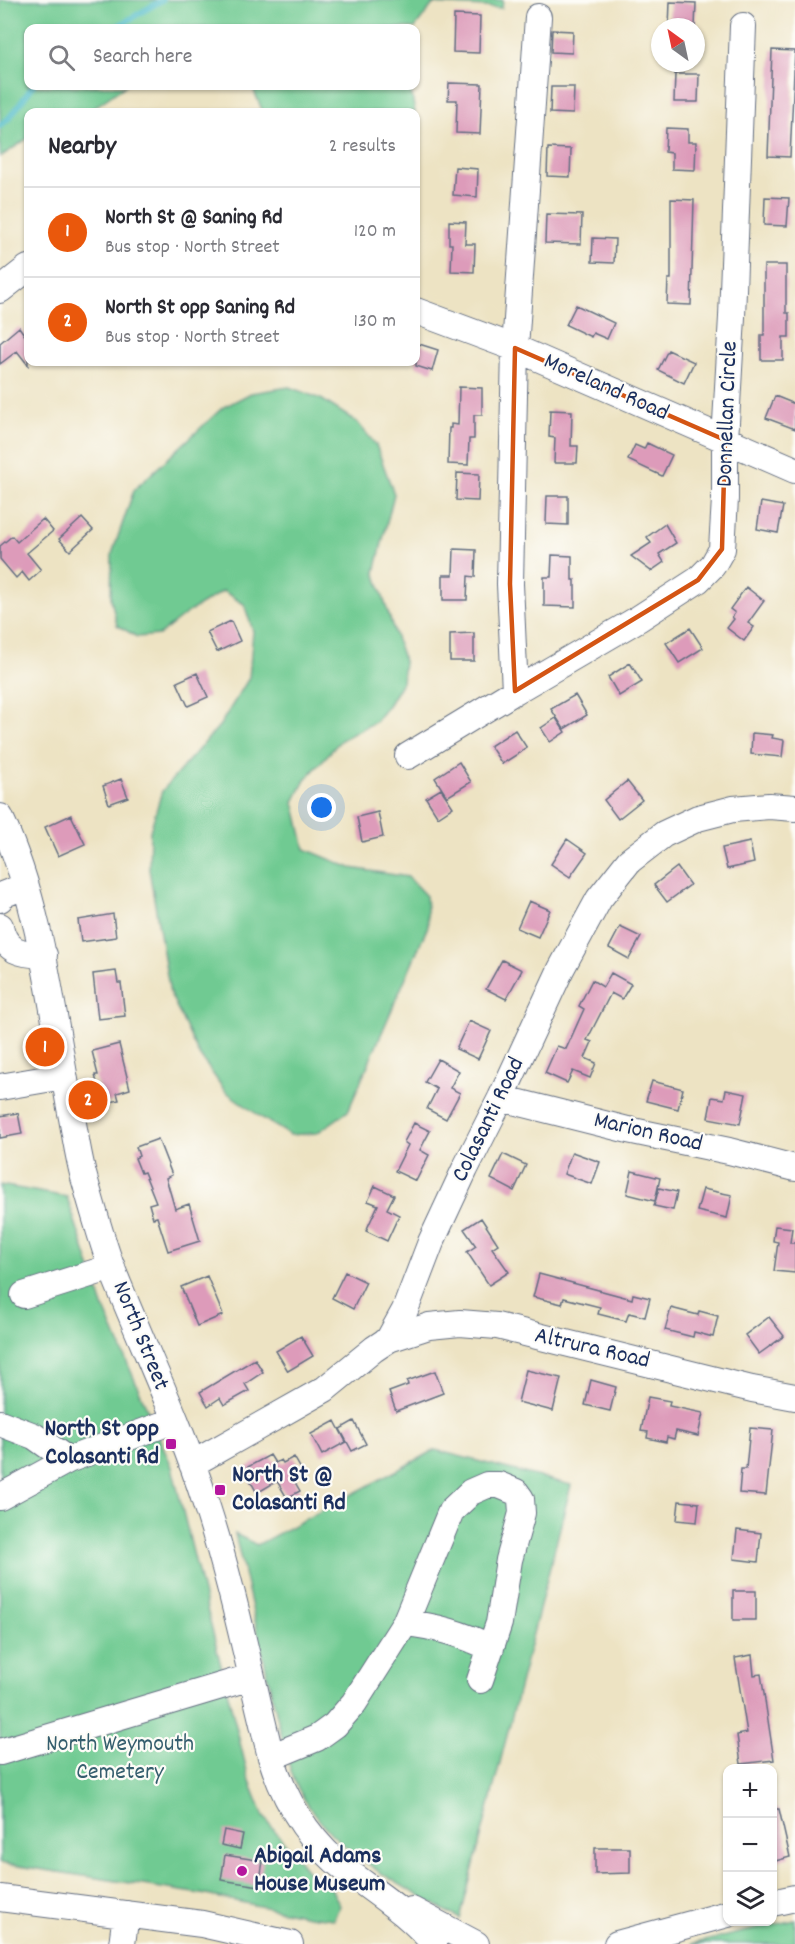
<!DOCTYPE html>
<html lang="en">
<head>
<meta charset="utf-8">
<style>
  body { margin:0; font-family:Dekko,sans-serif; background:#f7f7f7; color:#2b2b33 }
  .controls { position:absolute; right:18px; bottom:18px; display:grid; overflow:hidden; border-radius:12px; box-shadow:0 2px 4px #0004 }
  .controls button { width:54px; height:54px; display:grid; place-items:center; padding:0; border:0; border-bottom:2px solid #e1e1e2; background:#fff; color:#2b2b33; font:30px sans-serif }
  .compass { position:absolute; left:651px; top:18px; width:54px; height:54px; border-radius:50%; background:#fff; box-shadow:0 2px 4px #0004; rotate:327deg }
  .you { position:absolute; left:322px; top:808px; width:21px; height:21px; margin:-15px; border:4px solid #fff; border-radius:50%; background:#1a73e8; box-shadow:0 0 0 9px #1a73e833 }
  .badge { display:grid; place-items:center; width:39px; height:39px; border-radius:50%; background:#ea580c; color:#fff; font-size:20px; font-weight:700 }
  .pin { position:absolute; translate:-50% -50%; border:3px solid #fff; box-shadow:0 2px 6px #0006 }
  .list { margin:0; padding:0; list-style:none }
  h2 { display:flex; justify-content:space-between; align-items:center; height:78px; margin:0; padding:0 24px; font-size:26px }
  h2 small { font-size:20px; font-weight:400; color:#7c7c81 }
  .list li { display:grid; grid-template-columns:39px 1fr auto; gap:18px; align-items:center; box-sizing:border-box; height:90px; padding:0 24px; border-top:2px solid #e1e1e2 }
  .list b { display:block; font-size:22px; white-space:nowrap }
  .list p { margin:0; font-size:20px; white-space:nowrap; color:#7c7c81 }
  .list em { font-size:20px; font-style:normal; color:#7c7c81 }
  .icon { flex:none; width:33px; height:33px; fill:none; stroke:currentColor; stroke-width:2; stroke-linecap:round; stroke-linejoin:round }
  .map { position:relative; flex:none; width:795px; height:1944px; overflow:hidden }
  .search { position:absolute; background:#fff; box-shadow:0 2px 4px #0004; left:24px; top:24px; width:396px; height:66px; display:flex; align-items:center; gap:15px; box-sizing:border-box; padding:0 21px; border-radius:12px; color:#7c7c81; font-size:22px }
  .panel { position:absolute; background:#fff; box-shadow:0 2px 4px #0004; left:24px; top:108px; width:396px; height:258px; border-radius:12px }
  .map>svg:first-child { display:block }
  .green { fill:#70ca92; stroke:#467c78; stroke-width:1.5 }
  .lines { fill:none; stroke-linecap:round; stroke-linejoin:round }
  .stream { stroke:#4fbcc9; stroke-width:6 }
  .building { fill:#dd9bba }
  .minor-casing { stroke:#646e81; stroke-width:28 }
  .minor { stroke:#fff; stroke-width:26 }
  .marked { fill:none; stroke:#d45514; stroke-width:4.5; stroke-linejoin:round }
  .poi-dot { fill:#b5179e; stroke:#fdfcf7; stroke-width:2 }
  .labels { text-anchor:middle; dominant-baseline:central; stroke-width:4.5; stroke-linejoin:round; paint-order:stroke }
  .street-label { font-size:24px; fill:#1b2f5e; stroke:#fdfcf7 }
  .poi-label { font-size:24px; font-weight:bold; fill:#1b2f5e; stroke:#fdfcf7; text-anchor:start }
  .park-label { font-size:24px; fill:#355e6e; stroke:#fdfcf7 }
</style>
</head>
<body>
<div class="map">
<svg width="795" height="1944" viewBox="0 0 795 1944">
  <rect width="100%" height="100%" fill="#fdfcf7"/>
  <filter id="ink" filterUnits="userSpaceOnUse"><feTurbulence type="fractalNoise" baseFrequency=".0167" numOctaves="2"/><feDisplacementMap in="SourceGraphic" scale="12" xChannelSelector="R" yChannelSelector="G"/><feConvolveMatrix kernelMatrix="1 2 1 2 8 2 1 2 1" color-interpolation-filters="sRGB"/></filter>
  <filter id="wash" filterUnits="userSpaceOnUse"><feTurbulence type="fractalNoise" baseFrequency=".008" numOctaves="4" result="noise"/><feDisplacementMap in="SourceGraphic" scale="24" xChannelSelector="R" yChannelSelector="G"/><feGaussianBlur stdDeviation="1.35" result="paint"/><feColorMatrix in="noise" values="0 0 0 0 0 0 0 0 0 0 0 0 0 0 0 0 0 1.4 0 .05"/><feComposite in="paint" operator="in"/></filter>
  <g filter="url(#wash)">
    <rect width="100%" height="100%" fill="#ede3c3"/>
    <path class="green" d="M0 0H503L502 8 433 4 415 28H28V86H125L89 111 28 112V138L0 157Z
      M252 86H410L415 112H263Z
      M289 387 321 399 357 422 376 445 394 494 375 572 404 662 402 682 389 704 375 722 341 740 305 780 294 802 305 849 351 868 408 877 426 896 428 926 348 1111 317 1133 290 1135 262 1118 225 1091 198 1053 170 993 149 869 150 831 162 791 220 725 249 678 253 631 244 604 223 591 187 613 159 635 137 637 117 625 111 599 112 554 134 490 222 408 251 393Z
      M0 1185 67 1197 103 1306 172 1467 249 1779 264 1817 309 1873 331 1888 340 1906 333 1919 308 1916 201 1894 0 1863Z
      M435 1450 571 1485 460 1919C400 1884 333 1854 299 1790 293 1780 290 1767 286 1755L235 1534 257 1545Z
      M795 1920V1944H691Z"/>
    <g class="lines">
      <path class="stream" d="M115 28 162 0
        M0 126 9 118 33 86"/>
    </g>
    <g id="blocks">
      <path class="building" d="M670 2 696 3 695 27H669Z
        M454 15 480 16 479 53 453 52Z
        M552 30 573 31 572 53 551 52Z
        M772 50 795 51 790 157 768 156Z
        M675 74H699L698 102H674Z
        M449 83 482 84 480 134 456 133 457 100H448Z
        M551 87H574L573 114 550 113Z
        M666 128 688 129V142H696L695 170 672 169V153L665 152Z
        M548 148 571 149 570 177 547 176Z
        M455 167 478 169 477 197 453 195Z
        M765 197 789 198 787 226 764 225Z
        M671 199 694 200 691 305 667 304 668 279H671Z
        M546 214 582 215 581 244 545 243Z
        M449 221 466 222 465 244H475L474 272 451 271 452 244H449Z
        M593 238 615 239 614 263 592 262Z
        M764 265H786V313H789V337H783V360H761V335H764Z
        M576 305 614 323 607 339 593 333 591 337 566 325Z
        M19 327 28 340V365L17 351 0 364V343Z
        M416 343 438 350 432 371 416 366Z
        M668 350 694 362 684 383 658 370Z
        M459 387 482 388V415H474V439H469L468 465 448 464 449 428H451V424L458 425Z
        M775 396 795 404V429L766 418Z
        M550 410 572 411 571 446H578L577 463H554L555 438 549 437Z
        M647 443 672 455 662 476 628 460 635 445 644 449Z
        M457 473 479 474 478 501 456 500Z
        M547 496H568V525L546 524Z
        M761 502 783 506 778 533 757 529Z
        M82 518 93 530 70 551 59 539Z
        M43 519 53 531 27 553 41 570 29 581 22 572 16 578 0 559V546L12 536 17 542Z
        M665 524 676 543 659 554 664 562 651 571 631 556 651 543 647 537Z
        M454 549 476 550 475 577 468 576 467 600H443V575H453Z
        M552 555 572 556V580H575V607L544 606V577H551Z
        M746 587 764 601 748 623 754 627 744 641 727 628 734 619 732 617 735 613 730 609Z
        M231 621 240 641 217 652 207 632Z
        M690 628 703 648 679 663 666 643Z
        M474 633V661H450V634Z
        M630 663 642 682 619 696 608 677Z
        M197 673 208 697 188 706 177 682Z
        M575 695 587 715 564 729 551 709Z
        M556 718 565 732 550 742 541 728Z
        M515 730 527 748 502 764 490 746Z
        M752 733 773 735 772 738 784 740 782 757 751 754Z
        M459 762 471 782 447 797 435 778Z
        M121 779 128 797 109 804 103 786Z
        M627 781 642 800 618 819 604 800Z
        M441 789 453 807 438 817 426 798Z
        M378 812 383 837 362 842 357 817Z
        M71 815 85 844 58 856 45 827Z
        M567 839 587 853 570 877 551 864Z
        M750 842 754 863 727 869 722 848Z
        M677 867 690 885 667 902 654 885Z
        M529 901 550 910 538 937 517 928Z
        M113 914 116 937 81 942 78 920Z
        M620 927 641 937 629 959 609 948Z
        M502 960 522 970 506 999 486 989Z
        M116 971 118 983H121L125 1016 98 1019 93 974Z
        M611 973 631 984 622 999 611 993 587 1040 592 1042 585 1058 596 1063 590 1078 573 1071 567 1083 545 1073 557 1046 566 1049 584 1009 579 1006 592 980 603 987Z
        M469 1021 491 1031 478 1059 456 1049Z
        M119 1044 130 1089 117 1093 119 1100 102 1104 95 1075H98L92 1051Z
        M438 1059 459 1071 450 1088 460 1093 446 1119 427 1109 437 1089 425 1082Z
        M652 1081 683 1089 678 1109 646 1101Z
        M726 1090 746 1094 740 1124 708 1118 712 1097 724 1099Z
        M18 1113 22 1134 0 1138V1116Z
        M414 1123 430 1131 420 1150 429 1155 416 1181 395 1171 408 1145 404 1142Z
        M158 1139 172 1175 166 1178 175 1209 189 1204 200 1241 168 1251 157 1217 153 1218 149 1204 156 1202 144 1172 141 1173 135 1158 139 1156 136 1147Z
        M572 1152 600 1162 592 1184 564 1174Z
        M503 1154 526 1165 514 1191 491 1179Z
        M632 1171 660 1178 655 1201 627 1194Z
        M375 1186 394 1195 387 1209 399 1215 387 1241 366 1231 378 1205 368 1201Z
        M659 1188 677 1192 673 1210 654 1206Z
        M703 1189 732 1195 727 1218 697 1211Z
        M481 1218 498 1244 492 1248 509 1272 489 1285 467 1252 476 1246 464 1229Z
        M775 1226 792 1228 790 1243H795V1273L774 1271 778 1242 773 1241Z
        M345 1272 366 1282 353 1309 332 1298Z
        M539 1274 632 1299 633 1294 650 1298 645 1317 629 1313 626 1321 598 1314 600 1307 564 1298 562 1304 533 1297Z
        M207 1276 223 1315 197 1326 181 1287Z
        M671 1308 698 1315 699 1311 718 1316 713 1337 694 1332 693 1337 665 1330Z
        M769 1317 784 1336 759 1354 745 1335Z
        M301 1336 313 1356 288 1371 276 1351Z
        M255 1359 263 1372 245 1384 249 1391 224 1405 220 1398 208 1406 200 1392Z
        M526 1370 561 1378 553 1411 518 1402Z
        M435 1371 443 1393 396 1411 389 1392 408 1385 407 1381Z
        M591 1380 616 1387 610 1411 585 1405Z
        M648 1397 670 1401 669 1406 703 1413 698 1436 676 1431 674 1439 667 1437 666 1442 647 1438 648 1432 641 1431Z
        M335 1421 346 1442 322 1455 311 1434Z
        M354 1421 366 1444 352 1451 340 1429Z
        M750 1428 773 1430 766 1495 739 1493 741 1469H746Z
        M270 1455 275 1463 281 1460 283 1463 294 1457 302 1471 292 1477 300 1491 287 1498 277 1481 257 1493 244 1469Z
        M679 1501 699 1503 697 1522 677 1520Z
        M737 1530 761 1533 758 1562 734 1559Z
        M733 1591H756V1620H733Z
        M752 1655 754 1675 761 1674 774 1760 741 1764 737 1735 747 1733 735 1658Z
        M772 1809H779L790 1857 772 1862Z
        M224 1830 243 1834 240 1849 221 1845Z
        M595 1848H630V1873L595 1874Z
        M225 1855 263 1861 259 1886 221 1880Z"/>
    </g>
  </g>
  <g filter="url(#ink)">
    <use href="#blocks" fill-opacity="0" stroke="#646e81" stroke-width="1.5"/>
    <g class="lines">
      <defs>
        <path id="minor" d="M538 17 515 348 510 584 515 691 638 619 698 580 713 565 722 549 725 499V440L732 317 743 26
          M0 290 28 268
          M416 311 515 348 795 470
          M408 756 515 691
          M0 817C44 912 52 1017 72 1118 76 1139 79 1161 85 1181 93 1209 101 1238 111 1266 142 1345 180 1422 206 1504 233 1586 250 1673 271 1757 285 1802 309 1841 346 1870 377 1894 409 1913 434 1944
          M0 899 2 895 25 886
          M0 926C5 952 21 954 44 955
          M0 1087 64 1076
          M501 1098 628 1130 729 1151 795 1168
          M24 1295 112 1267
          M389 1339 429 1326 460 1323 497 1326 752 1389 795 1397
          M0 1423 34 1436 68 1460 0 1497
          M68 1460 175 1420
          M192 1464 325 1389 374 1349 389 1339 405 1310 431 1242 465 1169 501 1098 561 969 599 899 629 861 664 834 698 818 733 809 769 806 795 808
          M405 1623C435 1626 463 1634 491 1648
          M0 1752 251 1677
          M271 1757 317 1738 335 1725 354 1703 405 1623 451 1511 471 1492 487 1485H499L516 1492 521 1499 522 1513 509 1560 499 1623 480 1680
          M0 1898 202 1924 290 1944
          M772 1903 795 1898
          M412 1910 476 1944
          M122 1944 126 1914
          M617 1944 728 1914"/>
      </defs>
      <use href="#minor" class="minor-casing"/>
      <use href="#minor" class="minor"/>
    </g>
  </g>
  <path class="marked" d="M515 348 725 440 722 549 698 580 515 691 510 584Z"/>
  <g class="poi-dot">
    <rect x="165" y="1438" width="12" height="12" rx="3"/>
    <rect x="214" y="1484" width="12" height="12" rx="3"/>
    <circle cx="242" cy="1871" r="6"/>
  </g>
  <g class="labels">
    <g class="street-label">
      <text transform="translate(606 388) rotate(24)">Moreland Road</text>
      <text transform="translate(728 414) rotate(-88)">Donnellan Circle</text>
      <text transform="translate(489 1120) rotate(-64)">Colasanti Road</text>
      <text transform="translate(648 1133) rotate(13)">Marion Road</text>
      <text transform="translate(140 1336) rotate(68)">North Street</text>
      <text transform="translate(592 1349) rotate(13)">Altrura Road</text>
    </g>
    <g class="poi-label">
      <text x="159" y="1430" text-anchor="end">North St opp<tspan x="159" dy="28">Colasanti Rd</tspan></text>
      <text x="232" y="1476">North St @<tspan x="232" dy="28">Colasanti Rd</tspan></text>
      <text x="254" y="1857">Abigail Adams<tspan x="254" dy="28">House Museum</tspan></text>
    </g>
    <g class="park-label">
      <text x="120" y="1745">North Weymouth<tspan x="120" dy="28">Cemetery</tspan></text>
    </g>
  </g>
</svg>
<div class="controls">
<button>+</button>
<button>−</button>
<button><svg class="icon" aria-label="layers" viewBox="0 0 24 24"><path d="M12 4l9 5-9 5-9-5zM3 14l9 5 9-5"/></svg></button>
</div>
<svg class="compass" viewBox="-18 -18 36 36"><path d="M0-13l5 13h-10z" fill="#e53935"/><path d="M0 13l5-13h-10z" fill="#7c7c81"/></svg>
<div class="you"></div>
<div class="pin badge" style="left:45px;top:1047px">1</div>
<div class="pin badge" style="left:88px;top:1100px">2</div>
<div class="search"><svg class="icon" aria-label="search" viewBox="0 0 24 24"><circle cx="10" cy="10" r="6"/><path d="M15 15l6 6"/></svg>Search here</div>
<section class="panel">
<h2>Nearby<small>2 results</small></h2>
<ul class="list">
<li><span class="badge">1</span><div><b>North St @ Saning Rd</b><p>Bus stop · North Street</p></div><em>120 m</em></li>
<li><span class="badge">2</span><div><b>North St opp Saning Rd</b><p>Bus stop · North Street</p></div><em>130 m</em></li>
</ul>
</section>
</div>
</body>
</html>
